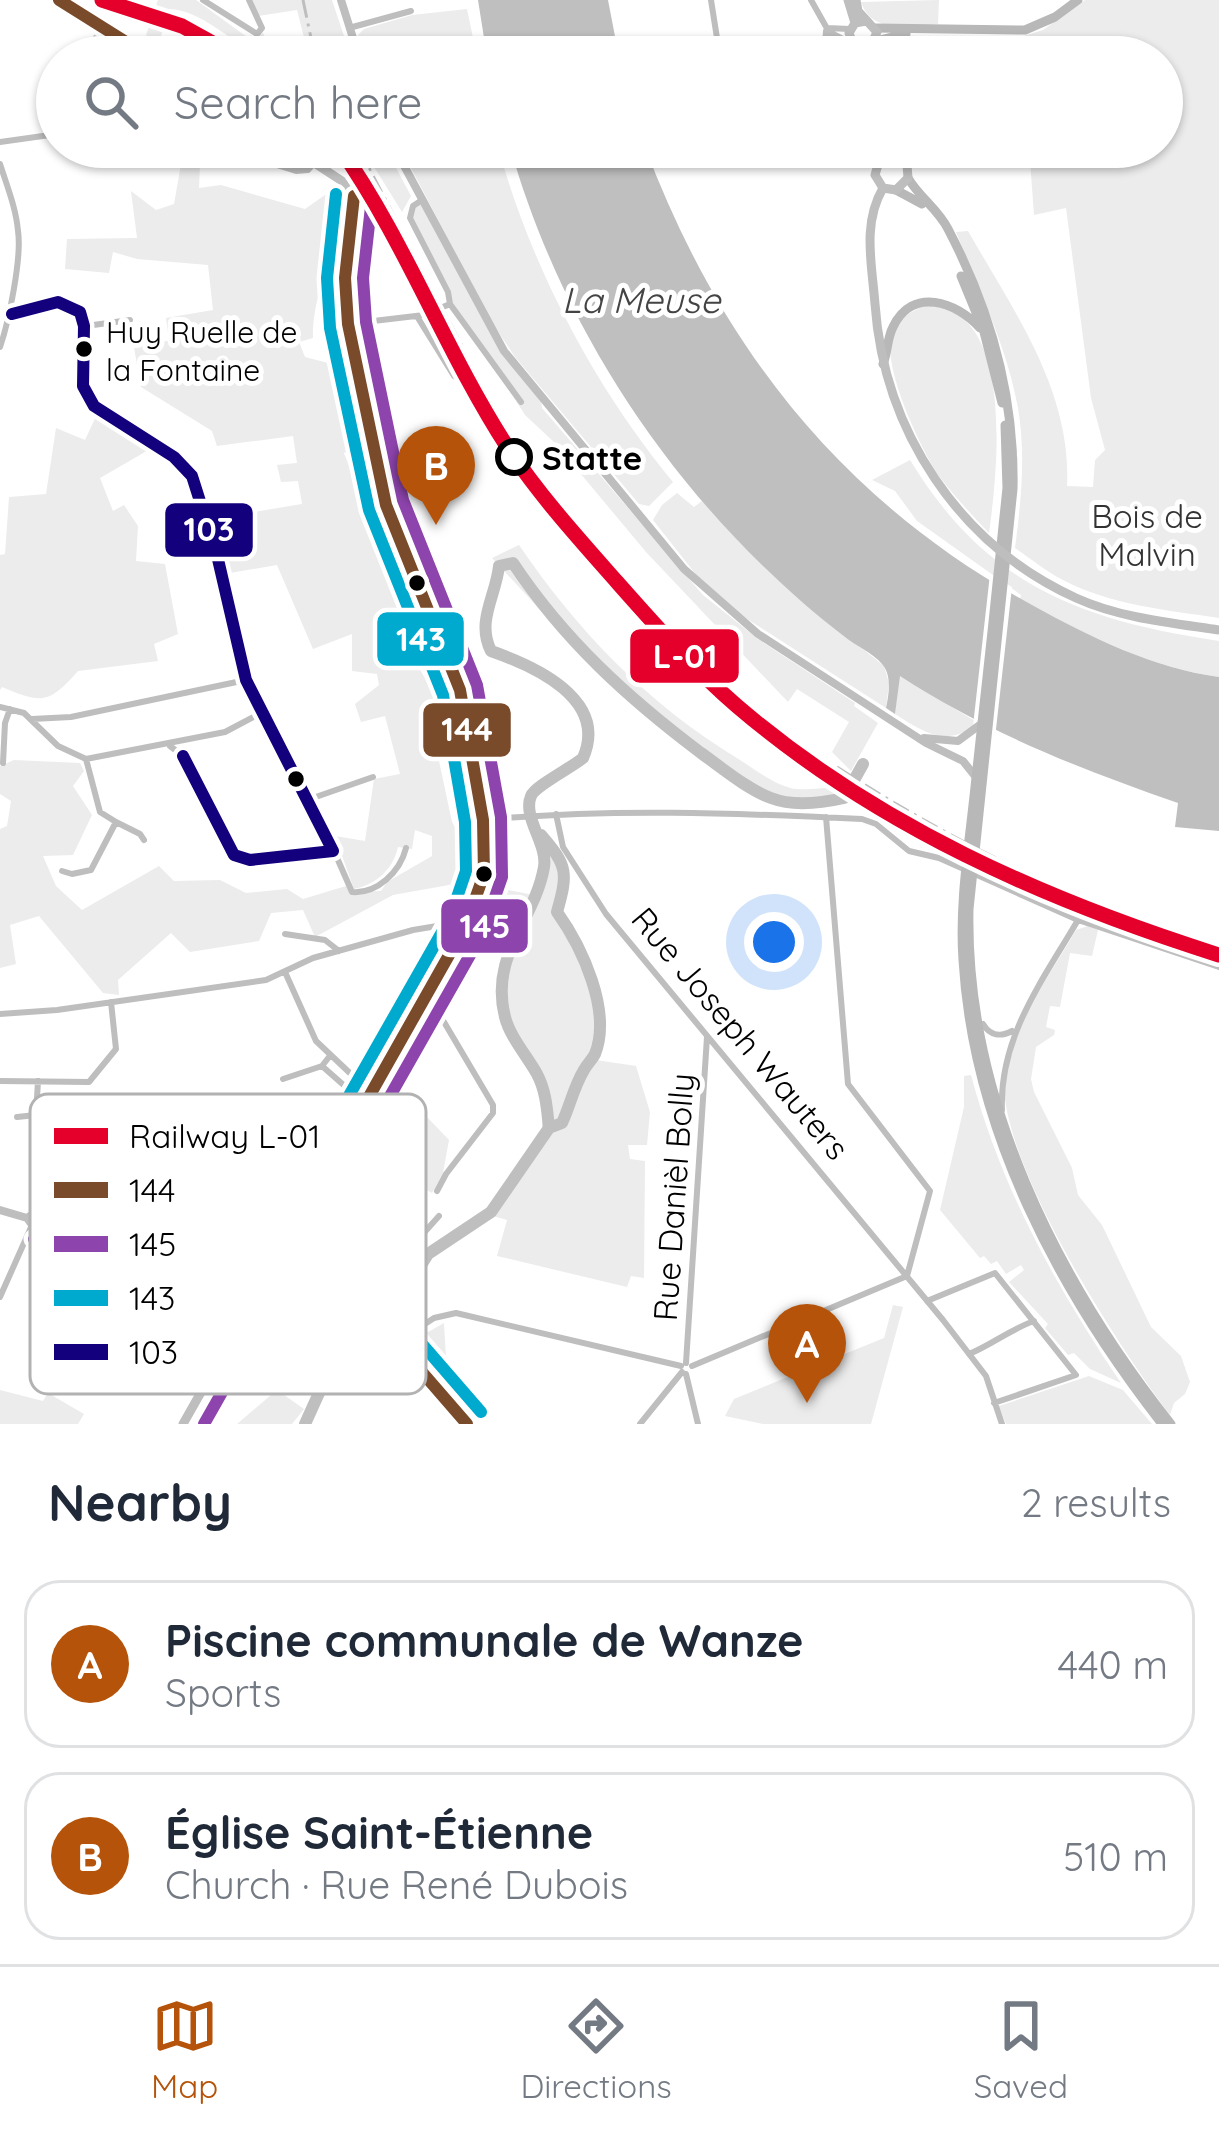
<!DOCTYPE html>
<html lang="en">
<head>
<meta charset="utf-8">
<style>
  body { margin:0; font-family:Quicksand,sans-serif; background:#f6f6f7; color:#1f2937 }
  .you { position:absolute; left:774px; top:942px; width:42px; height:42px; margin:-30px; border:9px solid #fff; border-radius:50%; background:#1a73e8; box-shadow:0 0 0 18px #1a73e833 }
  .badge { display:grid; place-items:center; width:78px; height:78px; border-radius:50%; background:#b45309; color:#fff; font-size:39px; font-weight:700 }
  .pin { position:absolute; translate:-50% -99px; filter:drop-shadow(0 3px 6px #0008) }
  .pin::after { content:''; position:absolute; top:63px; width:42px; height:36px; background:inherit; clip-path:polygon(0 0,100% 0,50% 100%) }
  .list { margin:0; padding:0; list-style:none }
  h2 { display:flex; justify-content:space-between; align-items:center; height:156px; margin:0; padding:0 48px; font-size:51px }
  h2 small { font-size:39px; font-weight:400; color:#747a83 }
  .list li { display:grid; grid-template-columns:78px 1fr auto; gap:36px; align-items:center; box-sizing:border-box; height:168px; margin:0 24px 24px; padding:0 24px; border:3px solid #e0e1e3; border-radius:36px }
  .list b { display:block; font-size:45px; white-space:nowrap }
  .list p { margin:0; font-size:39px; white-space:nowrap; color:#747a83 }
  .list em { font-size:39px; font-style:normal; color:#747a83 }
  .icon { flex:none; width:66px; height:66px; fill:none; stroke:currentColor; stroke-width:2; stroke-linecap:round; stroke-linejoin:round }
  .map { position:relative; flex:none; width:1219px; height:1424px; overflow:hidden }
  .search { position:absolute; background:#fff; box-shadow:0 3px 9px #0004; left:36px; right:36px; top:36px; height:132px; display:flex; align-items:center; gap:30px; box-sizing:border-box; padding:0 42px; border-radius:66px; color:#747a83; font-size:45px }
  .sheet { height:540px; background:#fff }
  nav { display:flex; justify-content:space-around; align-items:center; box-sizing:border-box; height:168px; border-top:3px solid #e0e1e3; background:#fff; font-size:33px; color:#747a83 }
  nav a { display:grid; justify-items:center; gap:6px }
  nav .on { color:#b45309 }
  .map>svg:first-child { display:block }
  .green { fill:#ececec }
  .water { fill:#bfbfbf }
  .pier { fill:#fff }
  .lines { fill:none; stroke-linecap:round; stroke-linejoin:round }
  .river { stroke:#bfbfbf; stroke-width:12 }
  .minor { stroke:#bebebe; stroke-width:6 }
  .tertiary { stroke:#bebebe; stroke-width:8 }
  .secondary { stroke:#b8b8b8; stroke-width:9 }
  .primary { stroke:#bebebe; stroke-width:9 }
  .rail { stroke:#bebebe; stroke-width:3; stroke-dasharray:18 6 3 6; stroke-linecap:butt }
  .bus-1-casing { stroke:#fff; stroke-width:21 }
  .bus-2-casing { stroke:#fff; stroke-width:21 }
  .bus-3-casing { stroke:#fff; stroke-width:21 }
  .bus-4-casing { stroke:#fff; stroke-width:21 }
  .bus-1 { stroke:#7a4b2a; stroke-width:12 }
  .bus-2 { stroke:#8e44ad; stroke-width:12 }
  .bus-3 { stroke:#00a9ce; stroke-width:12 }
  .bus-4 { stroke:#13007c; stroke-width:12 }
  .rail-1-casing { stroke:#fff; stroke-width:24 }
  .rail-1 { stroke:#e4002b; stroke-width:15 }
  .bus-dot { fill:#000; stroke:#fff; stroke-width:4.5 }
  .stop-dot { fill:#fff; stroke:#000; stroke-width:6 }
  .labels { text-anchor:middle; dominant-baseline:central; stroke-width:10; stroke-linejoin:round; paint-order:stroke }
  .bus-label { font-size:30px; fill:#000; stroke:#fff; text-anchor:start }
  .stop-label { font-size:33px; font-weight:bold; fill:#000; stroke:#fff; text-anchor:start }
  .park-label { font-size:33px; fill:#333; stroke:#fff }
  .street-label { font-size:33px; fill:#000; stroke:#fff }
  .water-label { font-size:36px; font-style:italic; fill:#444; stroke:#fff }
  .key { fill:#fff; stroke:#b2b2b2; stroke-width:3 }
  .key-label { font-size:33px; fill:#000 }
  .line-badge { stroke:#fff; stroke-width:4.5 }
  .badge-label { font-size:33px; text-anchor:middle; font-weight:bold; fill:#fff }
</style>
</head>
<body>
<div class="map">
<svg width="1219" height="1424" viewBox="0 0 1219 1424">
  <rect width="100%" height="100%" fill="#fff"/>
  <path class="green" d="M158 0H196L265 50 253 37 263 33 270 48 267 51 280 57C239 57 211 11 169 9L160 40 213 57 176 55 146 35Z
    M250 0H332L351 57H309L297 10 258 16Z
    M939 0 938 24C910 26 872 35 861 2Z
    M1085 0H1219V618C1167 610 1110 605 1063 580 1046 571 1031 559 1015 548 1021 502 1026 455 1018 408 1007 347 979 290 956 232L968 231C1013 310 1072 391 1067 486L1093 487 1095 460 1105 450 1091 398 1066 208 1034 215 1029 147H1162V57H1024V36L1043 30Z
    M467 9 477 57H364L358 35 364 29 412 15Z
    M357 147H385L411 196 402 212 376 170Z
    M400 147H498C531 267 594 386 673 482L649 506 639 504 515 357 491 321Z
    M181 164H200L199 188 221 185 305 209 332 190 346 194 351 206 347 231 332 242C327 276 312 302 313 338L299 342 305 357 332 364 350 404 359 403 361 415 354 424 357 447 344 453 351 471H375L390 526 374 535 390 573 407 566 413 581 410 588 418 611 412 655 452 727 453 736 439 761 452 822 466 845 469 871 477 880 393 895 315 937 303 910 271 913 259 941 190 952 171 933 118 980 119 995 103 993 39 916 10 925 16 964 0 968V829L7 826 11 801 0 794V766L14 760 80 763 84 771 73 786 92 815 73 855 43 856 56 886 82 910 159 866 174 881 220 880 246 893 287 889 303 899 346 886 352 892 381 891 387 882 432 856V836L415 830 412 849 398 847C393 870 375 885 354 889L335 836 365 841 374 779 400 774 385 716 361 722 355 704 379 685 377 674 352 671V634L313 649 277 565 224 574 211 519 302 504 298 481 281 482 277 465 297 463 293 436 217 446 212 431 141 387 133 342 169 341 166 318 213 310 208 265 137 259 113 252 109 273 65 269 67 239 137 238 131 191 156 210 174 204Z
    M422 200 478 306 541 400 542 408 703 595 758 639 855 703 854 706 878 723 851 771 832 752 849 722 797 689 788 702 646 552 555 443 525 415 451 300 410 218 413 206Z
    M927 305C1017 307 997 475 989 533 972 515 954 496 939 476 921 449 881 366 892 334 897 318 912 311 927 305Z
    M99 410 153 442 152 448 100 478 113 511 124 505 138 526 136 561 165 564 178 634 154 644 158 661 78 671C49 704 42 704 2 687L0 690V555L5 554 9 497 46 494 56 428 85 440Z
    M910 460C987 586 1080 620 1219 641V677C1148 667 1082 633 1020 599L1021 595 917 521 895 491 872 480Z
    M677 493 694 507 702 501 787 588 884 666 889 683 886 708 730 608 705 586 653 520 662 505Z
    M519 545C579 633 648 704 740 760 756 770 777 787 797 789 808 790 822 788 833 787L844 798 816 804 775 801 718 768 607 682 492 558Z
    M899 675 975 721 973 727C944 747 920 730 895 714Z
    M539 833C568 866 567 871 557 912 598 940 603 1016 596 1060L636 1066 650 1112 647 1145H628L630 1159 645 1161 644 1278 631 1276 627 1287 497 1256 507 1220 493 1216 490 1204 542 1128 543 1098 503 1022 501 937 512 918 514 902 501 893 503 889 534 895 546 861Z
    M1088 926 1098 930 1092 956 1070 953 1060 1007 1050 1006 1046 1027 1055 1030 1054 1035 1036 1047 1031 1079 1034 1092 1072 1168 1078 1195 1102 1225 1151 1327 1181 1356 1190 1382 1185 1394 1174 1403 1170 1415C1120 1349 984 1143 1006 1061 1019 1015 1053 971 1076 930Z
    M971 1075C1001 1188 1056 1287 1121 1383L1090 1369 1074 1353 1068 1355 1045 1328 1048 1324 1009 1282 1024 1270 1021 1265 1006 1274 997 1261 991 1264 984 1256 980 1258 940 1210 964 1107V1076Z
    M425 1115 449 1140 443 1173 432 1193 395 1172Z
    M893 1305 903 1307 871 1424H763L725 1416 734 1399 884 1338Z
    M444 1323 446 1358 419 1360 407 1344Z
    M1089 1376 1123 1390 1152 1424H1006L999 1406Z
    M0 1390 43 1401 48 1393 84 1414 78 1424H0Z
    M277 1390 304 1409 292 1424H237Z"/>
  <path class="water" d="M478 0H608L619 57H487Z
    M510 147H645C721 348 842 501 1032 605 1090 637 1153 668 1219 677V831L1175 827 1178 803C1080 769 988 733 900 676L895 714 886 708C889 694 892 675 882 664 873 653 856 646 845 637 816 615 788 590 762 565 645 451 555 305 510 147Z"/>
  <path class="pier" d="M990 574 1012 587 995 738 973 726Z"/>
  <g class="lines">
    <path class="river" d="M541 835C568 866 568 873 557 912 582 947 612 1011 595 1054 592 1060 587 1064 584 1070 574 1086 570 1106 562 1123L549 1128
      M305 1424 319 1393 340 1365 390 1315 428 1254 491 1212 549 1128C547 1109 546 1091 537 1074 527 1056 510 1037 505 1017 489 955 535 920 544 867 548 844 522 817 531 796 535 786 571 768 583 758 609 699 534 666 491 651 476 621 496 596 499 566L513 563C564 640 628 698 701 753 722 768 747 789 771 798 794 807 822 803 844 798L863 764"/>
    <path class="minor" d="M203 0 257 34 262 28 249 0
      M711 0 720 57
      M811 0 829 32 851 43
      M349 28 411 11
      M827 28 850 29
      M86 57 101 28
      M824 57 826 31
      M47 135 57 116
      M0 142 57 134
      M219 147 296 171 308 170 314 163
      M0 164C7 186 16 208 18 231 22 257 9 321 0 347
      M450 304 521 402
      M12 314 58 302 80 312 84 326 83 386 94 406 174 457 192 476 217 555 246 680 320 819 352 892C377 894 400 872 406 848
      M418 318 454 376
      M348 324 424 315 450 304 448 292 410 218 413 206 422 200
      M86 326 130 320
      M385 496 454 457 468 464
      M0 707 24 713 58 746 86 759 225 732 261 713
      M32 719 71 717 246 680
      M170 746 183 756 234 855 250 860 333 851
      M86 759 100 812 116 822
      M3 763 5 723 10 709
      M310 799 373 777
      M556 814 563 847 606 914 943 1320 986 1376 1002 1424
      M826 817 848 1084 930 1191 907 1276
      M483 820C609 808 735 813 862 819L876 824 909 851 939 858 1078 920 1219 967
      M62 871 72 874 91 870 116 822 140 834 144 840
      M285 934 325 940 339 951
      M285 972 316 1041 371 1093
      M425 998 434 1005 493 1105V1113L446 1174 437 1191
      M0 1014 57 1010 266 980 313 958 413 930 461 922 466 925
      M983 1024C990 1036 1001 1037 1012 1031
      M322 1066 364 1103
      M283 1079 322 1066 329 1057
      M0 1081 89 1082 116 1049 111 1002
      M1002 1110C999 1037 1043 980 1078 920
      M17 1117 36 1115 38 1081
      M37 1214 93 1139
      M0 1297 32 1225
      M927 1301 995 1273 1076 1375 994 1403
      M367 1308 398 1279 413 1245 439 1216
      M396 1343 434 1318 456 1313 681 1366
      M969 1354C993 1344 1009 1330 1034 1321
      M686 1363 707 1037
      M692 1366 907 1276
      M686 1374 698 1424
      M640 1424 682 1372"/>
    <path class="tertiary" d="M341 0 359 57
      M394 147 504 351 684 569 758 634 926 743 963 761 975 776
      M924 738 958 741 981 724
      M0 1210 27 1218 35 1213 39 1222
      M27 1218 32 1225 39 1222 96 1240 270 1272"/>
    <path class="secondary" d="M876 28 1025 30 1055 17 1078 0
      M876 41 906 34
      M908 178C919 197 938 209 948 229 990 309 1015 398 1013 489L969 909C965 1097 1057 1280 1171 1424
      M896 190 922 204
      M961 276 984 332 1002 403
      M883 364C888 352 887 338 893 327 912 286 957 302 980 328
      M1005 425 1007 488C997 588 986 687 975 787 969 845 959 903 963 960 973 1131 1059 1292 1162 1424
      M292 1233 336 1273 467 1424"/>
    <path class="primary" d="M59 0 150 57
      M848 0 855 23
      M856 0 858 11 877 32 866 57
      M858 57 849 33 855 23 866 21
      M878 147 879 161 875 175 883 188
      M883 188C862 224 872 264 875 304 884 431 959 545 1076 598 1120 618 1172 623 1219 630
      M883 188 896 190 908 178 907 165 887 147
      M183 1424 466 925 484 874 483 820 460 690 386 505 348 324 345 278 354 196 342 181 290 147"/>
    <path class="rail" d="M303 0 315 57
      M358 147 462 346
      M837 767C956 845 1082 905 1219 945"/>
    <defs>
      <path id="bus-1" d="M59 0 150 57
        M292 1233 466 925 484 874 483 820 460 690 386 505 348 324 345 278 354 196
        M292 1233 336 1273 467 1424"/>
      <path id="bus-2" d="M34 1239 93 1258 267 1290
        M204 1424 482 934 502 877 501 817 477 685 403 500 366 322 363 278 372 198"/>
      <path id="bus-3" d="M304 1220 350 1261 481 1412
        M276 1224 450 918 466 871 465 822 443 695 369 510 330 328 327 278 336 194"/>
      <path id="bus-4" d="M12 314 58 302 80 312 84 326 83 386 94 406 174 457 192 476 217 555 246 680 333 851
        M183 756 234 855 250 860 333 851"/>
    </defs>
    <use href="#bus-1" class="bus-1-casing"/>
    <use href="#bus-2" class="bus-2-casing"/>
    <use href="#bus-3" class="bus-3-casing"/>
    <use href="#bus-4" class="bus-4-casing"/>
    <use href="#bus-1" class="bus-1"/>
    <use href="#bus-2" class="bus-2"/>
    <use href="#bus-3" class="bus-3"/>
    <use href="#bus-4" class="bus-4"/>
    <defs>
      <path id="rail-1" d="M102 0 182 26 238 57
        M339 147C406 242 445 351 508 448 540 496 579 539 617 582 655 625 694 669 737 706 877 826 1045 900 1219 955"/>
    </defs>
    <use href="#rail-1" class="rail-1-casing"/>
    <use href="#rail-1" class="rail-1"/>
  </g>
  <g class="bus-dot">
    <circle cx="84" cy="349" r="10"/>
    <circle cx="417" cy="583" r="10"/>
    <circle cx="296" cy="779" r="10"/>
    <circle cx="484" cy="874" r="10"/>
  </g>
  <circle class="stop-dot" cx="514" cy="457" r="16"/>
  <g class="labels">
    <g class="bus-label">
      <text x="106" y="332">Huy Ruelle de<tspan x="106" dy="38">la Fontaine</tspan></text>
    </g>
    <g class="stop-label">
      <text x="542" y="457">Statte</text>
    </g>
    <g class="park-label">
      <text x="1147" y="515">Bois de<tspan x="1147" dy="38">Malvin</tspan></text>
    </g>
    <g class="street-label">
      <text transform="translate(741 1033) rotate(50)">Rue Joseph Wauters</text>
      <text transform="translate(673 1197) rotate(-86)">Rue Danièl Bolly</text>
    </g>
    <g class="water-label">
      <text x="641" y="299">La Meuse</text>
    </g>
  </g>
  <rect x="30" y="1094" width="396" height="300" rx="18" class="key"/>
  <rect x="54" y="1128" width="54" height="16" fill="#e4002b"/>
  <rect x="54" y="1182" width="54" height="16" fill="#7a4b2a"/>
  <rect x="54" y="1236" width="54" height="16" fill="#8e44ad"/>
  <rect x="54" y="1290" width="54" height="16" fill="#00a9ce"/>
  <rect x="54" y="1344" width="54" height="16" fill="#13007c"/>
  <g class="key-label">
    <text x="129" y="1148">Railway L-01</text>
    <text x="129" y="1202">144</text>
    <text x="129" y="1256">145</text>
    <text x="129" y="1310">143</text>
    <text x="129" y="1364">103</text>
  </g>
  <g class="line-badge">
    <rect x="163" y="501" width="92" height="58" rx="12" fill="#13007c"/>
    <rect x="375" y="610" width="91" height="58" rx="12" fill="#00a9ce"/>
    <rect x="628" y="627" width="113" height="58" rx="12" fill="#e4002b"/>
    <rect x="421" y="701" width="92" height="58" rx="12" fill="#7a4b2a"/>
    <rect x="439" y="897" width="91" height="58" rx="12" fill="#8e44ad"/>
  </g>
  <g class="badge-label">
    <text x="209" y="541">103</text>
    <text x="421" y="651">143</text>
    <text x="685" y="668">L-01</text>
    <text x="467" y="741">144</text>
    <text x="485" y="938">145</text>
  </g>
</svg>
<div class="you"></div>
<div class="pin badge" style="left:807px;top:1403px">A</div>
<div class="pin badge" style="left:436px;top:525px">B</div>
<div class="search"><svg class="icon" aria-label="search" viewBox="0 0 24 24"><circle cx="10" cy="10" r="6"/><path d="M15 15l6 6"/></svg>Search here</div>
</div>
<section class="sheet">
<h2>Nearby<small>2 results</small></h2>
<ul class="list">
<li><span class="badge">A</span><div><b>Piscine communale de Wanze</b><p>Sports</p></div><em>440 m</em></li>
<li><span class="badge">B</span><div><b>Église Saint-Étienne</b><p>Church · Rue René Dubois</p></div><em>510 m</em></li>
</ul>
</section>
<nav>
<a class="on"><svg class="icon" aria-label="map" viewBox="0 0 24 24"><path d="M3 6l6-2 6 2 6-2v14l-6 2-6-2-6 2zM9 4v14M15 6v14"/></svg>Map</a>
<a><svg class="icon" aria-label="directions" viewBox="0 0 24 24"><path d="M12 3l9 9-9 9-9-9zM9 14v-3h6M13 9l2 2-2 2"/></svg>Directions</a>
<a><svg class="icon" aria-label="saved" viewBox="0 0 24 24"><path d="M7 4h10v16l-5-4-5 4z"/></svg>Saved</a>
</nav>
</body>
</html>
